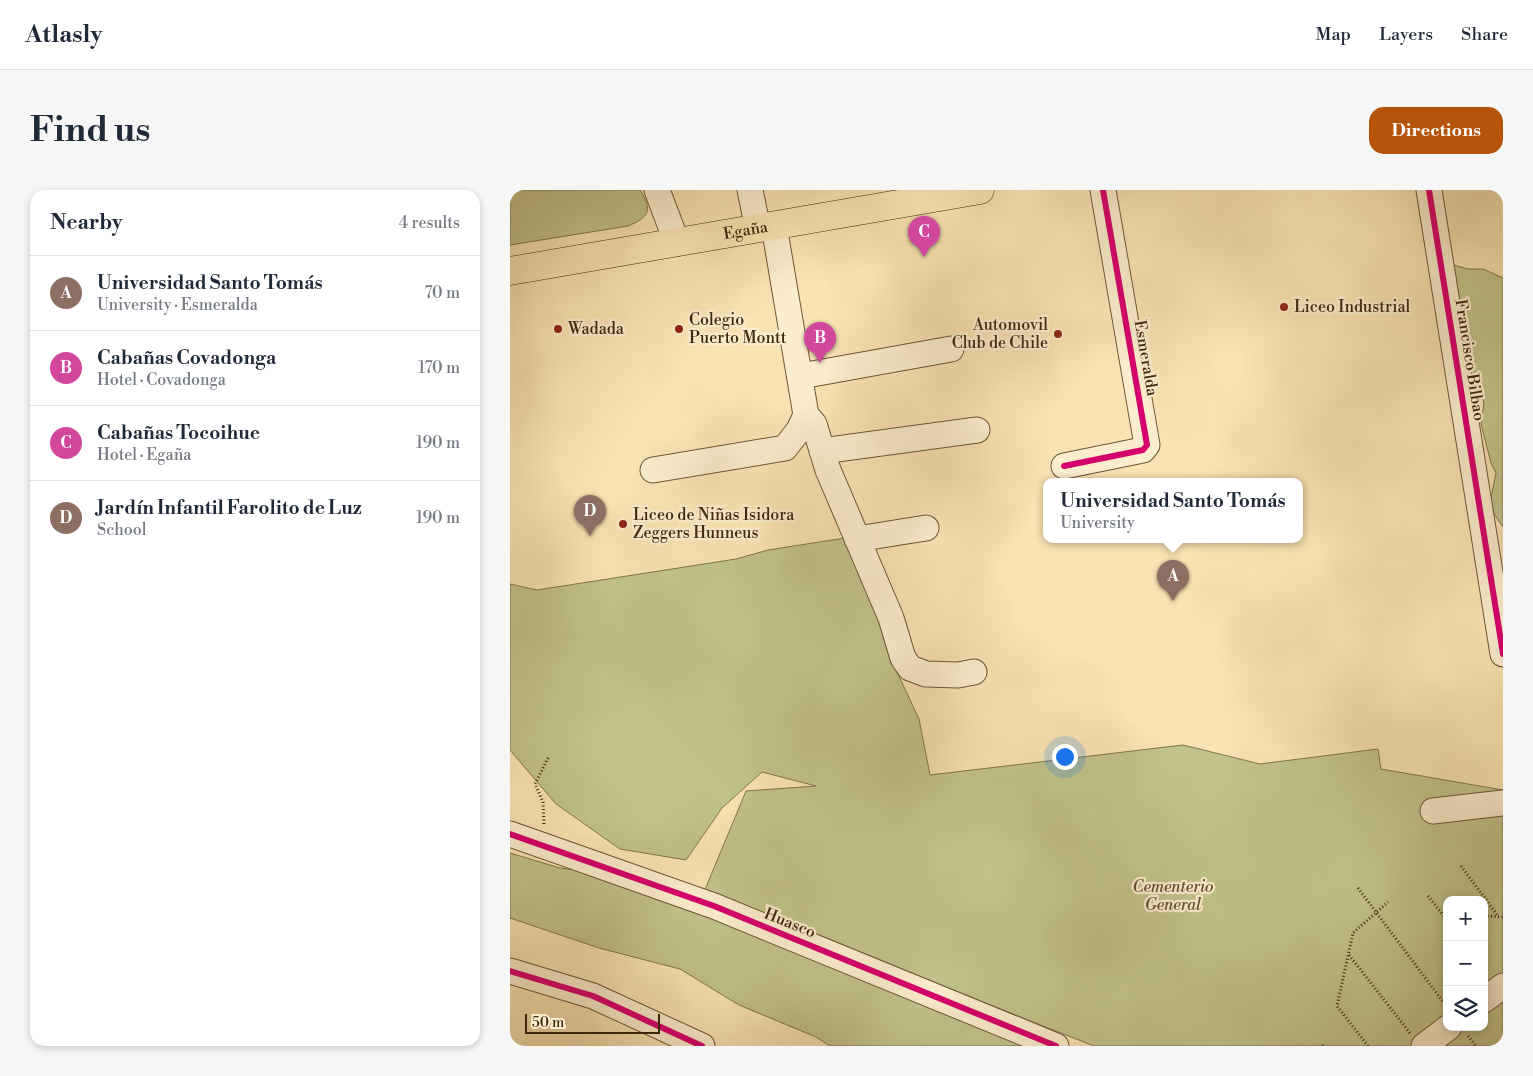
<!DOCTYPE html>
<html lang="en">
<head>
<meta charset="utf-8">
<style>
  body { margin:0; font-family:"Libre Bodoni",serif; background:#f6f6f7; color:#1f2937 }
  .controls { position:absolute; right:15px; bottom:15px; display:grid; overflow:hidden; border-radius:10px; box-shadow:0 2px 8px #0003 }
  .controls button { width:45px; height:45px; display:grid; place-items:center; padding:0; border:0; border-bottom:1px solid #e0e1e3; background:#fff; color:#1f2937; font:25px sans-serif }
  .scale { position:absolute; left:15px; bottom:12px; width:135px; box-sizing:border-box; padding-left:5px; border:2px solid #3e270d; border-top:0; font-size:14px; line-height:18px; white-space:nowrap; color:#3e270d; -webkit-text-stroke:4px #fbedcd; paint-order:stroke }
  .you { position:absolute; left:554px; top:566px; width:18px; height:18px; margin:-12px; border:4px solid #fff; border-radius:50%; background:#1a73e8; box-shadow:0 0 0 8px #1a73e833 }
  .badge { display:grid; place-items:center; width:32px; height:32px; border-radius:50%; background:#b45309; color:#fff; font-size:16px; font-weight:700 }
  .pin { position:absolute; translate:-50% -41px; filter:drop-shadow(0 1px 2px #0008) }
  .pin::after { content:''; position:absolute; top:26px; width:18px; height:15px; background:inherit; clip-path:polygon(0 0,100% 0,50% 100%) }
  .popup { position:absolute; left:533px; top:288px; width:260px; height:65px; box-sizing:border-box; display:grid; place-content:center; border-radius:10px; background:#fff; filter:drop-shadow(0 1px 4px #0005); font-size:16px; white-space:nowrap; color:#747a83 }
  .popup b { font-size:19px; color:#1f2937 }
  .popup::after { content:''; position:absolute; left:50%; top:100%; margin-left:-10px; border:10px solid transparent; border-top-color:#fff }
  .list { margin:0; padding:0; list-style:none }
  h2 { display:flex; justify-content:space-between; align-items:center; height:65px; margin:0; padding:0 20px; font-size:21px }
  h2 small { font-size:16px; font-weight:400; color:#747a83 }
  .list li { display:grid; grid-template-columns:32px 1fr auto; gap:15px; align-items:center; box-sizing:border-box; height:75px; padding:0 20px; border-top:1px solid #e0e1e3 }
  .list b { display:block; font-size:19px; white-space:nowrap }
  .list p { margin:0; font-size:16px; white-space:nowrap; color:#747a83 }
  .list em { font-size:16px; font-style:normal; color:#747a83 }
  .icon { flex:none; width:28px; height:28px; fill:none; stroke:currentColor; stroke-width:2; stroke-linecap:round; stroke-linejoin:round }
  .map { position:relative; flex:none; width:993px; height:856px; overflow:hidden; border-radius:15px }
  header { display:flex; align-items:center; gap:30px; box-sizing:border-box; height:70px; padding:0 25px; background:#fff; border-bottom:1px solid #e0e1e3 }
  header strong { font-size:24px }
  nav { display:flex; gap:28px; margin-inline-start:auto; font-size:18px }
  .intro { display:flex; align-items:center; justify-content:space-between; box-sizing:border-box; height:120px; padding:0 30px }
  h1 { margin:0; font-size:35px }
  .button { padding:12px 22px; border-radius:15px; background:#b45309; color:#fff; font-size:18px; font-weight:700 }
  main { display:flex; gap:30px; padding:0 30px }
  aside { flex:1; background:#fff; border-radius:15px; box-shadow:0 2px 8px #0003 }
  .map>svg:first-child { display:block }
  .green { fill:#c1c38a; stroke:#80754c; fill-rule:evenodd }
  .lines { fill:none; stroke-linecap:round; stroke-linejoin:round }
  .minor-casing { stroke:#6d5636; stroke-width:27 }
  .major-casing { stroke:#3e270d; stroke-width:29 }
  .path { stroke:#3e270d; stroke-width:3; stroke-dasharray:1 2.5; stroke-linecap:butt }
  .minor { stroke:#fbedcd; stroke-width:25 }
  .major { stroke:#f9e3b2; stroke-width:28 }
  .cycleway-casing { stroke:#fbedcd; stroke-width:9 }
  .cycleway { stroke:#d6006c; stroke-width:6 }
  .poi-dot { fill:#8f2418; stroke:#fbedcd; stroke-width:2 }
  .labels { text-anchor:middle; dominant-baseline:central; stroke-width:4.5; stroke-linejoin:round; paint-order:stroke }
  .street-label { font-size:16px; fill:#3e270d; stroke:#fbedcd }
  .poi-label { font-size:16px; fill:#3e270d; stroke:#fbedcd; text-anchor:start }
  .park-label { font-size:16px; font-style:italic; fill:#5f4e2c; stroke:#fbedcd }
</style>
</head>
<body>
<header>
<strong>Atlasly</strong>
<nav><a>Map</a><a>Layers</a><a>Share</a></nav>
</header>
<div class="intro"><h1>Find us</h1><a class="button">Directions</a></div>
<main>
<aside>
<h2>Nearby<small>4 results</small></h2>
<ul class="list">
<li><span class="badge" style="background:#8d6e63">A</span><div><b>Universidad Santo Tomás</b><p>University · Esmeralda</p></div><em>70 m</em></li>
<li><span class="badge" style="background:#d1479c">B</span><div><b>Cabañas Covadonga</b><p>Hotel · Covadonga</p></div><em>170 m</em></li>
<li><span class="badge" style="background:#d1479c">C</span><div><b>Cabañas Tocoihue</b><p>Hotel · Egaña</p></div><em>190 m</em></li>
<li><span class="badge" style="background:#8d6e63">D</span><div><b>Jardín Infantil Farolito de Luz</b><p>School</p></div><em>190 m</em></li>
</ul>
</aside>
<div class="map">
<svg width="993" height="856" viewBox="0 0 993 856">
  <rect width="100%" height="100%" fill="#f9e3b2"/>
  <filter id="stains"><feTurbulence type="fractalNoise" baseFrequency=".004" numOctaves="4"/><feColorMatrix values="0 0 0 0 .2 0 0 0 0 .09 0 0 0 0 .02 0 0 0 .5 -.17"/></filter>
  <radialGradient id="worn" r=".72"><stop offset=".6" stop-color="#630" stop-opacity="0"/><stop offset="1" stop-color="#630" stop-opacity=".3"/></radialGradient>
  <path class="green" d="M0 0H130C143 21 139 27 118 36L0 55Z
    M944 75 958 79H973L993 88V337L982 321 981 308 986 283 981 273 971 234 974 212 958 187 939 94Z
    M335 348 358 387 379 465 409 529 420 585 673 555 750 574 868 559 871 579 993 600V856H584L194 702 236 601 306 596 252 582 212 618 176 670 110 659 46 614 0 560V394L27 400 226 369 258 360ZM937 710H974V837H937Z
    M0 663 50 678 108 685 502 847 511 856H320L306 847 229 815 170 779 89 758 0 728Z"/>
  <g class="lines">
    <defs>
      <path id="minor" d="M147 0 167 53
        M240 0 248 39
        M919 0 993 464
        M264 36 296 225
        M291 186 441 159
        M296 225 304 234 318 280 381 428 393 468 400 478 416 484 448 485 464 482
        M312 261 467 240
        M554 276 633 260 637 255 593 0
        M143 280 275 258 289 240 296 225
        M347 349 416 338
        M923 621 993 613
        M0 644 204 716 546 856
        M0 781 83 806 192 856
        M974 810 993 796
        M914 856 939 837"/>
      <g id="major">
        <path id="s1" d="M0 81 470 0"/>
      </g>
    </defs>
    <use href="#minor" class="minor-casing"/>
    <use href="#major" class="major-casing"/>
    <path class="path" d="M34 634 33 612 25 594 39 566
      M951 676 988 726
      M848 698 937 817
      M918 706 937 730
      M974 726 993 727
      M839 765 900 843
      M958 846 966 856
      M812 855 813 856
      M858 856 827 816 843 743 878 712"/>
    <use href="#minor" class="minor"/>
    <use href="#major" class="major"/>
    <defs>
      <path id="cycleway" d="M919 0 993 464
        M554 276 633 260 637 255 593 0
        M0 644 204 716 546 856
        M0 781 83 806 192 856"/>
    </defs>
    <use href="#cycleway" class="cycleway-casing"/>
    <use href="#cycleway" class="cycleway"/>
  </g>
  <g class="poi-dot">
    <circle cx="774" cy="117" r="5"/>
    <circle cx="48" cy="139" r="5"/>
    <circle cx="169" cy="139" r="5"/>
    <circle cx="548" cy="144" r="5"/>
    <circle cx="113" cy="334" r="5"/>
  </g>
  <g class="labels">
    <g class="street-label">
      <text stroke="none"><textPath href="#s1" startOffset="239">Egaña</textPath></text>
      <text transform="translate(636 168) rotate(80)">Esmeralda</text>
      <text transform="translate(960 170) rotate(81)">Francisco Bilbao</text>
      <text transform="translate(280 733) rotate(22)">Huasco</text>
    </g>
    <g class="poi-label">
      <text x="784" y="117">Liceo Industrial</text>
      <text x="179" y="130">Colegio<tspan x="179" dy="18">Puerto Montt</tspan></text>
      <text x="538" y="135" text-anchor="end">Automovil<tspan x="538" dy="18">Club de Chile</tspan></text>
      <text x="58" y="139">Wadada</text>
      <text x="123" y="325">Liceo de Niñas Isidora<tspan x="123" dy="18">Zeggers Hunneus</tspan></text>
    </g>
    <g class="park-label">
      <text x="663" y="697">Cementerio<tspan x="663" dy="18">General</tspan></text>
    </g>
  </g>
  <rect width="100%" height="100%" filter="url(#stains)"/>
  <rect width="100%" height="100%" fill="url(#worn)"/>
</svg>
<div class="controls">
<button>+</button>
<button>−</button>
<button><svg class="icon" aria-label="layers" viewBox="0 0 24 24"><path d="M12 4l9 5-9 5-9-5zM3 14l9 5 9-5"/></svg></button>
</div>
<div class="scale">50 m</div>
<div class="you"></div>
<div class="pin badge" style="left:663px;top:411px;background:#8d6e63">A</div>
<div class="popup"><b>Universidad Santo Tomás</b>University</div>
<div class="pin badge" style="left:310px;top:173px;background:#d1479c">B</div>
<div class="pin badge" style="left:414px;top:67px;background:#d1479c">C</div>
<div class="pin badge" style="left:80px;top:346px;background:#8d6e63">D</div>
</div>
</main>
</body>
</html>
